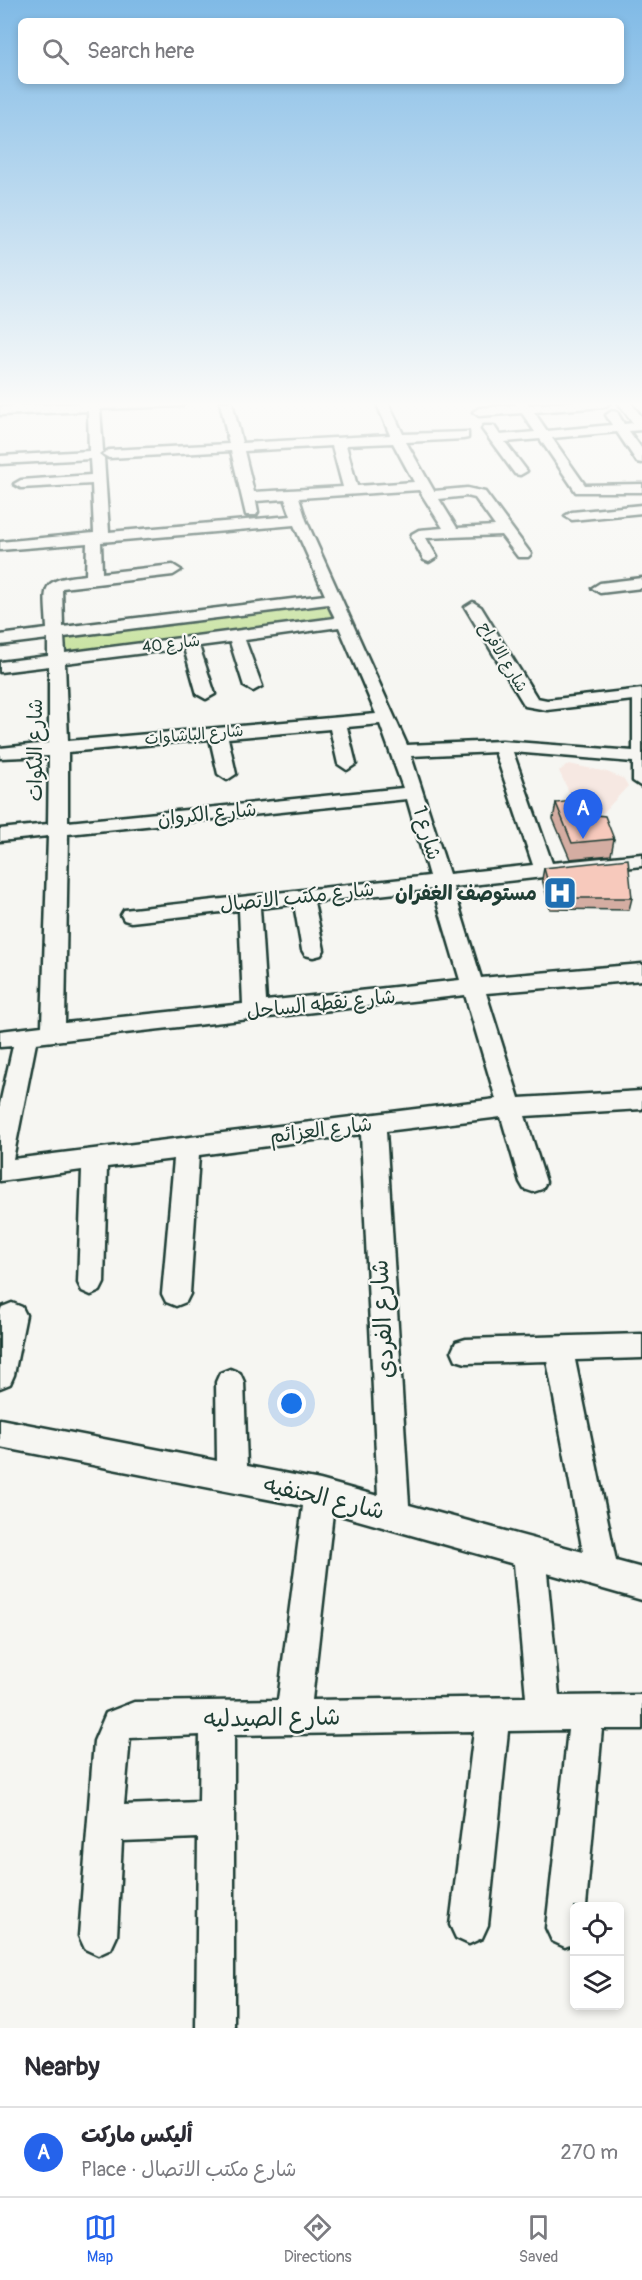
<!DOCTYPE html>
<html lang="en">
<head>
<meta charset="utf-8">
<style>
  body { margin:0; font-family:Pangolin,"Playpen Sans Arabic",sans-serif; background:#f2f2f3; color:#2b2b33 }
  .controls { position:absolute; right:18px; bottom:18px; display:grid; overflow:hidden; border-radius:9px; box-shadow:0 3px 9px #0003 }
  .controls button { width:54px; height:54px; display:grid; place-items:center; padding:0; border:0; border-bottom:2px solid #e1e1e2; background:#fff; color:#2b2b33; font:30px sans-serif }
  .you { position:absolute; left:292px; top:1404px; width:21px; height:21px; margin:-15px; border:4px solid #fff; border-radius:50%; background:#1a73e8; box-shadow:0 0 0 9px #1a73e833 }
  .badge { display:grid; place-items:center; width:39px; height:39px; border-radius:50%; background:#2563eb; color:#fff; font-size:20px; font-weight:700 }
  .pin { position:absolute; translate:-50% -50px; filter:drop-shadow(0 2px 3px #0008) }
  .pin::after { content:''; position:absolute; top:32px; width:21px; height:18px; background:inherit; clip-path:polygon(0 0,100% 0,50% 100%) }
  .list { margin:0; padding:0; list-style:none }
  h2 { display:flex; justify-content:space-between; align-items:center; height:78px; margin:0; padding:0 24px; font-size:26px }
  h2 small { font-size:20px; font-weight:400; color:#7c7c81 }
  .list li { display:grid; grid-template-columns:39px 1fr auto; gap:18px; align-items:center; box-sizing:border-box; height:90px; padding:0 24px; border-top:2px solid #e1e1e2 }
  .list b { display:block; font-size:22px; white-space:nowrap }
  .list p { margin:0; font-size:20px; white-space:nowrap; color:#7c7c81 }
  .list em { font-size:20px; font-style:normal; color:#7c7c81 }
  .icon { flex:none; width:33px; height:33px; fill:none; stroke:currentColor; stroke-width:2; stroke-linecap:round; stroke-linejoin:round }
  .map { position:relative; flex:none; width:642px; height:2028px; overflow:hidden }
  .search { position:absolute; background:#fff; box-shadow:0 3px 9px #0003; left:18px; right:18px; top:18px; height:66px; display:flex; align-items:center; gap:15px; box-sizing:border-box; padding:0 21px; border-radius:9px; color:#7c7c81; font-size:22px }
  .sheet { height:168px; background:#fff }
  nav { display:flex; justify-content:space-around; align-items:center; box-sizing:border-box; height:84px; border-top:2px solid #e1e1e2; background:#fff; font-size:16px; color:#7c7c81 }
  nav a { display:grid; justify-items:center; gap:3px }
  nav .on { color:#2563eb }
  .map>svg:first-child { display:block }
  .built { fill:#f6e8e2 }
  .green { fill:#c3e098; stroke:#718e66; stroke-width:1.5 }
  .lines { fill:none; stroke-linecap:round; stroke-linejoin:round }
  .minor-casing { stroke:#1f3d34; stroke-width:5 }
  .minor { fill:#f6f6f2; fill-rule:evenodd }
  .wall { fill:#d4ada2; stroke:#1f3d34; stroke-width:1.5 }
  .building { fill:#f7c9bc; stroke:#1f3d34; stroke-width:1.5 }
  .labels { text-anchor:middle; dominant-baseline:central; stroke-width:4.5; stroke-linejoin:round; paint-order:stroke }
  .far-street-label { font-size:16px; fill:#1f3d34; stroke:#f6f6f2 }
  .street-label { font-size:20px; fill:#1f3d34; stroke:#f6f6f2 }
  .poi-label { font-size:20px; font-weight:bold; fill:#1f3d34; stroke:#f6f6f2; text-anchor:end }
  .near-street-label { font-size:24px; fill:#1f3d34; stroke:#f6f6f2 }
</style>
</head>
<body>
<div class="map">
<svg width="642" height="2028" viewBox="0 0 642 2028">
  <rect width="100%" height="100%" fill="#f6f6f2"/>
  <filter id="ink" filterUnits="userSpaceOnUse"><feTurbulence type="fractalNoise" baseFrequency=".0167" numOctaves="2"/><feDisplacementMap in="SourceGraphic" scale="12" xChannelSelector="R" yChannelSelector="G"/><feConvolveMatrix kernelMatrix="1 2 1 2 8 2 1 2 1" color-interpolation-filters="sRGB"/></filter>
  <g filter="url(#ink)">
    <path class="built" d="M569 764 607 772 624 779 628 786 603 813 578 811 559 771Z"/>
    <path class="green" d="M325 602 334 621 65 656 64 635Z"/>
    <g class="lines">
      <defs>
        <path id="minor" d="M104 402H187L181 406 100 409 103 451 99 454 104 458 109 532 291 516 285 499 256 501 258 512 256 515H246L231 451 109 458 102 454 109 450 229 444 220 402H232L242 443 390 435 376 402H388L403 434 468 432V438L463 439 406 442 434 491 467 488 485 492 531 554 528 557H518L501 535 426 538 437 557 429 562 424 560 411 537 412 534 419 530 443 528 419 490 299 498 306 520 407 745 502 741 633 751V700L547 710 525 706 465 607 473 602 481 607 537 698 547 700 642 689V787L633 781V762L513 752 552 863 642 854V866L453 887 481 978 642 964V980L486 993 519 1098 642 1091V1109L525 1116 546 1182 542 1189 533 1192 524 1189 520 1182 501 1117 386 1131 409 1505 583 1552 547 1361 466 1363 456 1360 452 1351 456 1342 466 1339 642 1334V1358L575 1360 616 1561 642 1568V1600L547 1573 559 1696 642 1695V1729H602L586 1906H574V1943L565 1947 552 1941 546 1928 568 1730 508 1731 488 1925 482 1938 469 1944 456 1938 450 1925 474 1731 234 1735V2028H196L198 1838 122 1841 117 1936 111 1949 98 1955 85 1949 79 1936 94 1741 106 1713 134 1702 278 1700 303 1506 0 1447V1419L217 1461 216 1382 220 1373 230 1369 240 1373 244 1382 247 1466 320 1480 378 1496 361 1134 199 1155 190 1294 186 1302 176 1306 166 1302 162 1294 174 1159 107 1167 104 1283 100 1291 91 1295 82 1291 78 1283 82 1170 0 1181V1104L13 1046 0 1047V1031L42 1026 48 836 0 841V829L48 824 49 756 0 758V748L49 743V666L0 672V662L48 656V639L0 645V635L47 629C45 585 38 580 86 575L87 543 0 550V542L94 533 92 484 21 488 14 484 21 480 91 475 90 459 0 464V456L89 451 88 411 0 415V407L87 403 98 406ZM393 443 414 482 357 486 346 445ZM332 446 343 487 254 492 244 451ZM467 496 475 498 495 526 457 528 439 499ZM294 525 325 595 63 627 62 588 173 575 181 570 173 565 102 573 101 542ZM328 604 335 618 65 653 64 637ZM339 627 376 714 68 741 65 663 184 648 197 694 206 699 215 694 199 646 230 642 244 686 253 691 262 686 245 640ZM380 724 403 788 68 822V752L210 739 218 774 227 780 236 774 228 738 330 729 338 764 347 770 356 764 347 727ZM495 752 533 865 449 874 411 756ZM407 799 429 876 124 910 121 915 124 920 131 922 239 910 243 1004 65 1023 68 834ZM433 889 460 980 266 1001 260 908 294 904 302 950 305 955 313 957 321 955 324 950 314 902ZM465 995 496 1099 13 1159 36 1043ZM333 1513 514 1564 526 1697 312 1700ZM200 1735 199 1802 124 1805 130 1738Z
          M515 402H527L529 405 572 402 610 403 604 407 534 412 547 431 612 425 606 415 612 411 617 412 624 424 633 423 618 402H630L642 417V430L629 431 642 449V463L637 462 617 432 552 438 585 485 642 484V492H576L540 439 505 442 527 471 520 475 515 474 482 429 484 426H494L500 435 535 432 522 413 479 416 473 412 479 408 517 405Z
          M642 505V513L572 520 565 516 572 512Z
          M642 578V588L600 593 592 588 600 583Z
          M12 1303 22 1307 26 1315 14 1375 10 1384 0 1388V1311L2 1307Z"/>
      </defs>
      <use href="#minor" class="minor-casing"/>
      <use href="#minor" class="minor"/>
    </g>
    <path class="wall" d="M556 803 614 839 611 855 570 859 553 819Z
      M544 868 632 898 629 910 550 909 542 879Z"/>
    <path class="building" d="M580 800 587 814 605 816 614 839 572 843 556 803Z
      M628 859 632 898H552L544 868Z"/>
  </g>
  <linearGradient id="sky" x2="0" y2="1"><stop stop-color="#80bae6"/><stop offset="0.59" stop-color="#fbfbf9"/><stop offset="1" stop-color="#fbfbf9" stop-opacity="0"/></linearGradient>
  <rect width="642" height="685" fill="url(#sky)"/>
  <defs>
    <symbol id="hospital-square" viewBox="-11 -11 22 22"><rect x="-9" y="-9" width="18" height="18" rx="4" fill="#1f6fb2" stroke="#f6f6f2"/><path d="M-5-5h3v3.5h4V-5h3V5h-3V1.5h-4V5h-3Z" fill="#fff"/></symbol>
  </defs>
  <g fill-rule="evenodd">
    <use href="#hospital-square" x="541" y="874" width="38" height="38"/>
  </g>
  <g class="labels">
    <g class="far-street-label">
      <text transform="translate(171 644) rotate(-7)">شارع 40</text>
      <text transform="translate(503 657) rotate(59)">شارع الافراح</text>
      <text transform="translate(194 735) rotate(-5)">شارع الباشاوات</text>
    </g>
    <g class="street-label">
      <text transform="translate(35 750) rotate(-90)">شارع البكوات</text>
      <text transform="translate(207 814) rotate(-6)">شارع الكروان</text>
      <text transform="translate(427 833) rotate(73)">شارع 1</text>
      <text transform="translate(297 897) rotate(-6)">شارع مكتب الاتصال</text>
      <text transform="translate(321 1004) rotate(-6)">شارع نقطه الساحل</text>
      <text transform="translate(321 1130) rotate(-7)">شارع العزائم</text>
    </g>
    <g class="poi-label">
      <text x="537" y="893">مستوصف الغفران</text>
    </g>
    <g class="near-street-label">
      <text transform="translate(383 1319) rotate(-93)">شارع الفردي</text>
      <text transform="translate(324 1498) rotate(13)">شارع الحنفيه</text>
      <text transform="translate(272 1718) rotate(-1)">شارع الصيدليه</text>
    </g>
  </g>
</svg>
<div class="controls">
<button><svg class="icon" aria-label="locate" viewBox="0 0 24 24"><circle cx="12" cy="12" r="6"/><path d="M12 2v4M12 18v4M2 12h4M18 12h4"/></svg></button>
<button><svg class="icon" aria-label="layers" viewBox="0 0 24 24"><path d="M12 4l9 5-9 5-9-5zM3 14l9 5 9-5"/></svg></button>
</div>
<div class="you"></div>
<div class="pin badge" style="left:583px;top:839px">A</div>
<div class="search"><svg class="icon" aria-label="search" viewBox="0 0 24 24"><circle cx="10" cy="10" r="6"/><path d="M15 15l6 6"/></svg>Search here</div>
</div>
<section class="sheet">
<h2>Nearby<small></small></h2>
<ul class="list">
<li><span class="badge">A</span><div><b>أليكس ماركت</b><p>Place · شارع مكتب الاتصال</p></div><em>270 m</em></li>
</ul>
</section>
<nav>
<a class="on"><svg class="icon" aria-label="map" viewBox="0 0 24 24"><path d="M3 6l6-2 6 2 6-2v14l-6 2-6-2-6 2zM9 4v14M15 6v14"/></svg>Map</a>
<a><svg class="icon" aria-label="directions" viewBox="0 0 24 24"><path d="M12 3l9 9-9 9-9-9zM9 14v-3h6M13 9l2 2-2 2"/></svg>Directions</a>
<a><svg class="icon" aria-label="saved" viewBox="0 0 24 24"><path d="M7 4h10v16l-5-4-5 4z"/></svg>Saved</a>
</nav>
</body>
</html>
